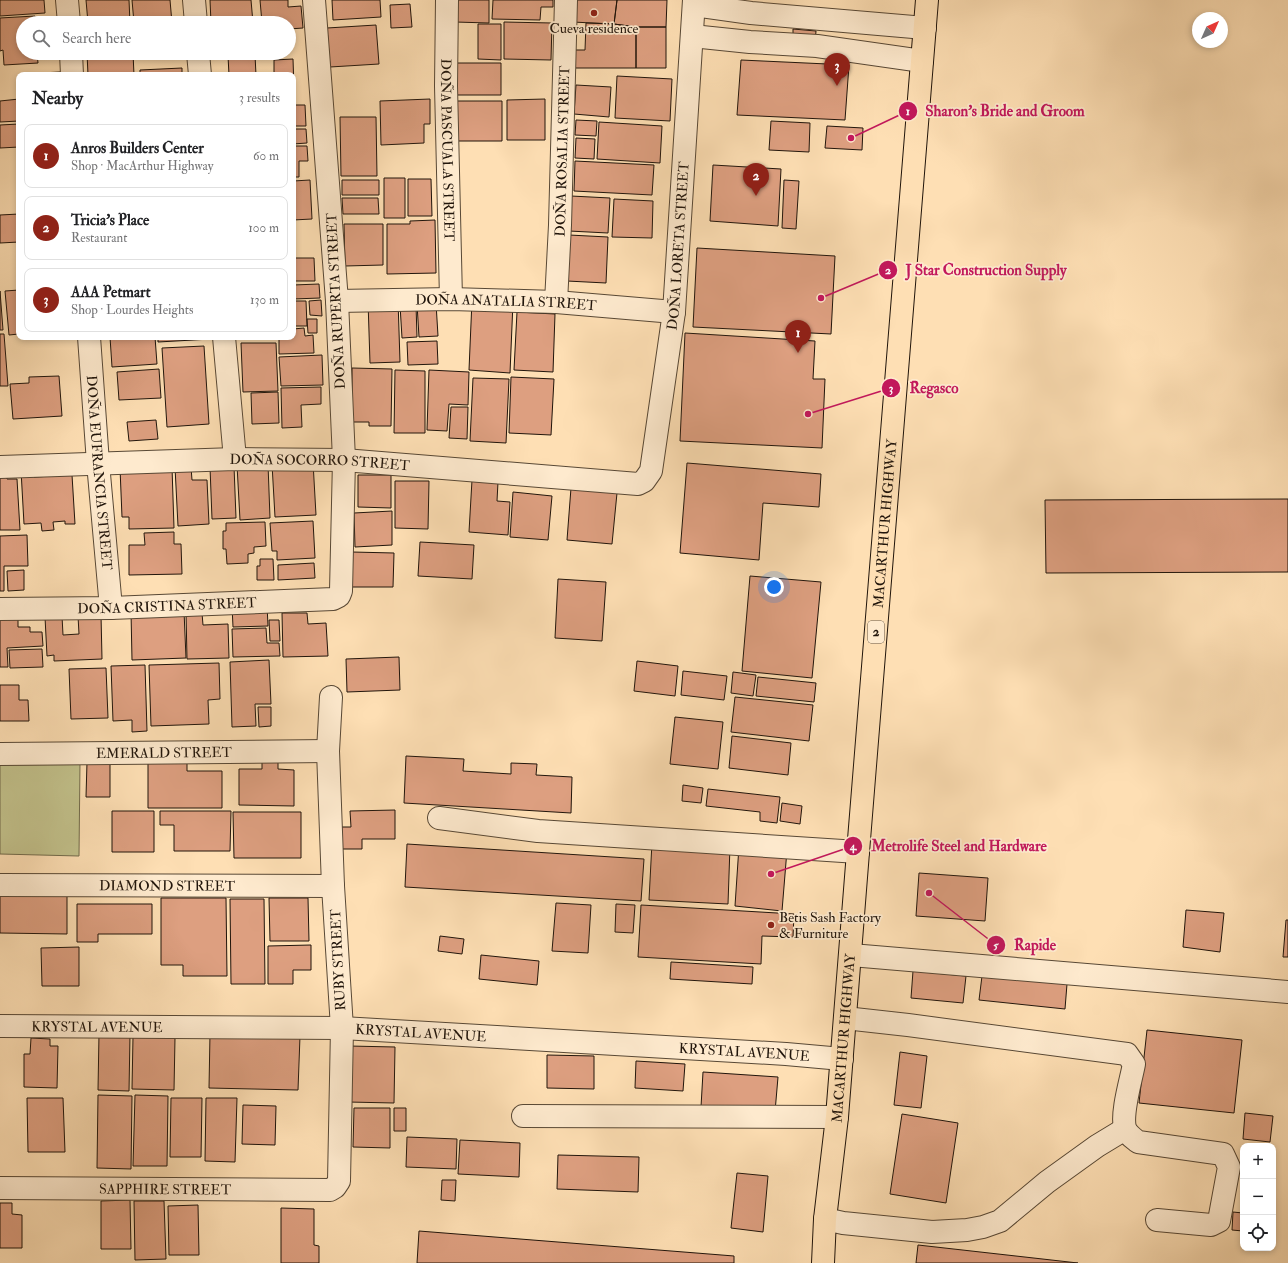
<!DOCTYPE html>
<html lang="en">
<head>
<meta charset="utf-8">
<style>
  body { margin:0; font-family:"IM FELL Double Pica",serif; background:#f6f6f6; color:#202124 }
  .controls { position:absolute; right:12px; bottom:12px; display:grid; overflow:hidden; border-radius:8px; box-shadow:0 2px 6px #0003 }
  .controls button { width:36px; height:36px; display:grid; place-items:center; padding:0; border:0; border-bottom:1px solid #e0e0e0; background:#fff; color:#202124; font:20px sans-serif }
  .compass { position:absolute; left:1192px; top:12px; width:36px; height:36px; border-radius:50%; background:#fff; box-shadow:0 2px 6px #0003; rotate:45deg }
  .you { position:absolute; left:774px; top:587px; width:14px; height:14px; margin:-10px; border:3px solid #fff; border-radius:50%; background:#1a73e8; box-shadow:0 0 0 6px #1a73e833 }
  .badge { display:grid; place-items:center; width:26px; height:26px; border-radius:50%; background:#8f2418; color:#fff; font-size:13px; font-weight:700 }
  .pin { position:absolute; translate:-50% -33px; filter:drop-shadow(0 1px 2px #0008) }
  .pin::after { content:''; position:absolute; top:21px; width:14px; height:12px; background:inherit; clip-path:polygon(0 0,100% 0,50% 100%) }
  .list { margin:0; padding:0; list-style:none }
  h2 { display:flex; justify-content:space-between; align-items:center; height:52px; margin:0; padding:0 16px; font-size:17px }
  h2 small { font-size:13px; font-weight:400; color:#757577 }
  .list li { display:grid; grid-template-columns:26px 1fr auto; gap:12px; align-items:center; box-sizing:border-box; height:64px; margin:0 8px 8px; padding:0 8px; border:1px solid #e0e0e0; border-radius:8px }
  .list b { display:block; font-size:15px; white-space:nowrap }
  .list p { margin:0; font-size:13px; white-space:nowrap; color:#757577 }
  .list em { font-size:13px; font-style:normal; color:#757577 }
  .icon { flex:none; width:22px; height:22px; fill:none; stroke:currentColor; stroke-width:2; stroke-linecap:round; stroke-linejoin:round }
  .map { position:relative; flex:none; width:1288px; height:1263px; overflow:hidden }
  .search { position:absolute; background:#fff; box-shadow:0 2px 6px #0003; left:16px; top:16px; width:280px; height:44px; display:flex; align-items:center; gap:10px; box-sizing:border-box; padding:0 14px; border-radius:22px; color:#757577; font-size:15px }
  .panel { position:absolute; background:#fff; box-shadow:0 2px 6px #0003; left:16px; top:72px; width:280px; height:268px; border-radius:8px }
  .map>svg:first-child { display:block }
  .green { fill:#c2c18b; stroke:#726b4b }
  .building { fill:#dd9f80; stroke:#21150b }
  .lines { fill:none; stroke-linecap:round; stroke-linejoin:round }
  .minor-casing { stroke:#584835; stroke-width:24 }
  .highway-casing { stroke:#21150b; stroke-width:24 }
  .minor { stroke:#feeace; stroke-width:22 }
  .highway { stroke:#fedfb4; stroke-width:22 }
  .poi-dot { fill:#8f2418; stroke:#feeace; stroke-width:1.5 }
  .labels { text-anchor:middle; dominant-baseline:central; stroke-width:3.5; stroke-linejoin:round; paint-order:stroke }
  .shield { fill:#feeace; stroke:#635546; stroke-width:1 }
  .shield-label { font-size:13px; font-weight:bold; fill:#21150b }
  .poi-label { font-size:14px; fill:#21150b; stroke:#feeace }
  .street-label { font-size:14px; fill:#21150b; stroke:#feeace }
  .leader { fill:none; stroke:#c2185b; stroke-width:1.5 }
  .callout-dot { fill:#c2185b; stroke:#feeace; stroke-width:1.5 }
  .mark-label { font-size:12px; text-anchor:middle; font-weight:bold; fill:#fff }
  .callout-label { font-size:15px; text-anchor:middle; font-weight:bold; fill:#c2185b; stroke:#feeace; stroke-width:3.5; stroke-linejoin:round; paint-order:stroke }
</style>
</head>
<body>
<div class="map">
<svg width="1288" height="1263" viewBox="0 0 1288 1263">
  <rect width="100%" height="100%" fill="#fedfb4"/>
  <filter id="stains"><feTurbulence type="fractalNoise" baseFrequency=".005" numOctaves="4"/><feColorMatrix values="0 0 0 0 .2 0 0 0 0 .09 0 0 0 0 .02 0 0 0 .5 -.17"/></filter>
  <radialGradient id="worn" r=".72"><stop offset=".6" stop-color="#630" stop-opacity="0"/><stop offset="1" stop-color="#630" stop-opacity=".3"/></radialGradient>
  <path class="green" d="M0 761 80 762 79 856 0 854Z"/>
  <path class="building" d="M0 0H44L45 13 0 16Z
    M86 0H129L130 23H88Z
    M132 0H170L172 23H134Z
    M210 0H251L253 23H211Z
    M260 0H288V7L301 6 303 28 289 29V23H262Z
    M332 0H380L381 17 333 20Z
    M455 0H489V23L455 22Z
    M493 0H553V7H541L540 20 492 19Z
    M573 0H617L614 24 572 22Z
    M617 0H667L666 27H636L614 24Z
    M410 4 412 27 391 28 390 5Z
    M35 16V23H23V53H37L38 63 4 65 3 50 0 51V18Z
    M504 22 552 23 551 60 504 59Z
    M586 23 614 24 636 27V68H567V50H585Z
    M478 24H501V60L478 59Z
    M376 25 379 64 330 67 327 28Z
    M636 27H666V68H636Z
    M793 29 816 31 815 43 793 42Z
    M87 53H133L134 75H88Z
    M255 55 256 75H229L228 56Z
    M293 59 294 89H293V75H274V60Z
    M741 60 849 65 845 120 737 115Z
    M457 63H501V95H457Z
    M182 68V75H140V70Z
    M60 72V75H41V73Z
    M617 76 672 79 670 121 615 118Z
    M576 85 611 87 609 117 574 114Z
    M19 99V121L0 122V101Z
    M430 99V124H424V143L381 145 380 101Z
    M545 99V140H507V100Z
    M457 101H502V141H458Z
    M293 105H305L306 126H293Z
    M340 117H376L377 176H341Z
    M576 120 597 121 596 136 575 135Z
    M771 121 810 123 809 152 769 150Z
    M599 122 662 126 660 163 597 159Z
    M19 124V147L0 148V125Z
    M827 126 863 128 862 150 825 148Z
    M293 129H306L307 143 293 144Z
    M576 138 595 139 594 159 575 158Z
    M293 146H307L308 161H299V177H293Z
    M575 161 654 165 652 195 574 191Z
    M713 165 781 169 778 226 710 221Z
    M384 178H405V218H384Z
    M408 179H431L432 216H408Z
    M310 180 312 219 293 220V181Z
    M342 180H379V195H342Z
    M784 180 799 181 796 229 782 228Z
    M571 196 610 198 608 233 569 231Z
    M342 198H378L379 214H343Z
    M614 199 653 201 652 238 612 237Z
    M19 214V242L0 243V215Z
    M435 220 436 273 387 274V224H410V221Z
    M344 224H383V265L345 266Z
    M569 235 608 237 606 283 567 281Z
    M697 248 835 256 831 334 693 327Z
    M293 258H314L315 281H293Z
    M319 284 320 298 293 299V285Z
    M19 290V334L9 335 5 291Z
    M0 291 3 330H0Z
    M321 300 322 316 310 315 309 301Z
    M398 300 400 362 370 363 368 301Z
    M472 300 513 302 510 373 469 370Z
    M293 301H306L307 326H293Z
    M436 303 438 336 419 337 417 304Z
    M400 305H416L417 337 402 338Z
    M517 312 555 314 553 372 514 370Z
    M307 319H317V333H308Z
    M304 328 305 336 313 335 314 353 279 354V337H293V329Z
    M685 333 815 341 813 379H825L822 448 680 441Z
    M0 334H4L8 386H0Z
    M110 337H155L157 364 112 367Z
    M158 337H211V339L158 342Z
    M437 341 438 364 408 365 407 342Z
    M241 343H276L278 391 243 392Z
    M204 346 209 424 167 427 162 348Z
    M322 355 323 385 281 386 279 357Z
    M352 368 392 369 391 426H369V422H352Z
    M159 369 161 398 119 400 117 372Z
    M395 370 425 371V433H394Z
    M429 370 469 372 468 405 449 404 447 431 427 430Z
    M59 376 62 416 13 419 10 384 29 383V377Z
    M511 377 554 379 551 435 509 433Z
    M473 378 509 379 506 443 470 441Z
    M321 387V404L301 405 302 427 282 428 281 388Z
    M278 392 279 423 252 424 251 393Z
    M451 407H468L467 439 449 438Z
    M156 420 158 439 129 441 127 422Z
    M313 462 316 515 275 517 272 464Z
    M687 463 821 474 819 507 763 503 759 560 680 553Z
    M268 464 270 518 240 520 237 465Z
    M234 466 236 518 212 519 210 467Z
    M172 467 174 528 129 529V517H122L120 468Z
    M175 467H191L192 480H207L209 524 178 526Z
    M0 469H6L7 479H17L20 530H0Z
    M33 469 34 477 72 475 75 524H65V521L53 522 54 530 42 531 41 523 24 524 21 470Z
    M358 475H391V508L358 507Z
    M472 480 498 482 497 501 510 502 508 535 469 532Z
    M395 481H429L428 529 395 528Z
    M571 488 617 493 612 544 567 540Z
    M513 492 552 496 548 540 510 537Z
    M1288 499V572L1046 573 1045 500Z
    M392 511V545L355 547 354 513Z
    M313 521 315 558 277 560V551H272L270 523Z
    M265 522 266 546 254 547V553L248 554V563L227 564 226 549H223V531H226V523Z
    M174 532V544H181L182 574 129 575V545H145L144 533Z
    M27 535 28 566H4V591H0V536Z
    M420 542 474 545 472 579 418 576Z
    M352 552 394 553 393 587H351Z
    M260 559H273L274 580H257V566H260Z
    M314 563 315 578 278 580V565Z
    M24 570V590L8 591 7 571Z
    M750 576 821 582 812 678 742 671Z
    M558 579 606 582 602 641 555 638Z
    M267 605 268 626 233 627 232 606Z
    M184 611 186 658 132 660 131 612Z
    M186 613H202L203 625 228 624 229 658 187 659Z
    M282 613H307L308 624 326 623 328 656 283 657Z
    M101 615 102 659 54 661V655L47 656 45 617 62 616 63 635 79 634 78 616Z
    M0 617H18V627H30V632H42L43 646 7 648 8 667H0Z
    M269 620H279L280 641H270Z
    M266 628 267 643H279L280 656 233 657 232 629Z
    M42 649 43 667 10 668 9 650Z
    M399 657 400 690 347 692 346 659Z
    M269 660 271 704H255L256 726 232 727 230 662Z
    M637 661 678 666 675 696 634 691Z
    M219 663 220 699 208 700 209 724 151 726 149 665Z
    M145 665 147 731 132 732V720L113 721 111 666Z
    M106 668 108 718 71 719 69 669Z
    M683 671 727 676 724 700 681 695Z
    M733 672 756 675 753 696 731 693Z
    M758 677 816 683 814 702 756 696Z
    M0 685H19V700H28L29 721H0Z
    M735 697 813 705 809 741 731 732Z
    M258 707H271V726L259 727Z
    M675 717 723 722 718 769 670 764Z
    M732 736 791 743 788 775 729 768Z
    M406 756 464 759 463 771 511 774V763L537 764 536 775 572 777 571 813 404 803Z
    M87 762H110V797H86Z
    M262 762H278V769L294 770V806L239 805V769H262Z
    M148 763H187V771H222V808H148Z
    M683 785 703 788 701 803 682 801Z
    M708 789 780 797 777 823 760 821V812L706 806Z
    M782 803 802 806 800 824 780 821Z
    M395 810V839H362V849H341L340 827H351L350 811Z
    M112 811H154V852H112Z
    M160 811H231L230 851H174V825H160Z
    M233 812H301V858H234Z
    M652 842 730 846 728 904 649 900Z
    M407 844 644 859 641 901 405 887Z
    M739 846 787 850 782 911 735 906Z
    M919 873 988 878 985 921 916 916Z
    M0 893H67V934L0 933Z
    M161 898H226L227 976H183V965H161Z
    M269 898H308L309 941H270Z
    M230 899H264L265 984H231Z
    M556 903 591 905 588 953 552 951Z
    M77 904H152V934H98V942H77Z
    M616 904 635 905 633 933 615 932Z
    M641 905 794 914 793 937 762 936 761 964 638 957Z
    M1186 910 1224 913 1220 952 1183 947Z
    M1286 920H1288V957H1283Z
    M440 936 464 939 462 954 438 951Z
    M311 945V970H293V984H268V946Z
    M79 947V986H42L41 948Z
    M481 955 539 961 537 985 479 979Z
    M671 962 753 967 752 984 670 979Z
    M913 971 966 976 963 1003 911 998Z
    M982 976 1067 984 1065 1009 979 1000Z
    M1147 1030 1242 1040 1234 1113 1139 1103Z
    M99 1034 130 1035 129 1091 98 1090Z
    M210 1034 300 1036 298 1090 209 1088Z
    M133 1037 175 1038 174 1090 132 1089Z
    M31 1038 50 1039V1046H58L57 1088 24 1087V1054H30Z
    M349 1046 395 1047 394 1103 348 1102Z
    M900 1052 927 1056 921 1108 894 1105Z
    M547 1055 594 1056V1089L547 1088Z
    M636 1061 685 1064 683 1091 635 1088Z
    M703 1072 778 1077 775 1112 701 1107Z
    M98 1095 132 1096 131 1169 97 1168Z
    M135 1095 168 1096 167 1166H133Z
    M27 1098H63L65 1152H28Z
    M171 1098H202L201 1157H170Z
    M206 1098H237L235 1162 205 1161Z
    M243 1105 276 1106 275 1145 242 1144Z
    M354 1108H390V1148L353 1147Z
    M394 1108H406V1131H394Z
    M1245 1113 1273 1116 1270 1142 1243 1139Z
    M902 1114 958 1123 946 1203 890 1194Z
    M407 1137 457 1139 456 1169 406 1167Z
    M460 1140 520 1143 519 1177 458 1174Z
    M558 1155 639 1157 638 1192 557 1189Z
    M737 1173 768 1176 763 1232 731 1228Z
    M442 1180H456L455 1201 441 1200Z
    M130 1200 131 1249H101V1201Z
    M134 1201H164L166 1259 135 1260Z
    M0 1203H12V1214L22 1215V1248H0Z
    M198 1205 199 1255H169L168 1206Z
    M281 1208 314 1209V1245L319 1246V1263H281Z
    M1233 1212 1243 1213V1231L1232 1230Z
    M419 1231 734 1256V1263H417Z
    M918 1245 1078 1263H916Z"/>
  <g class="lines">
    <defs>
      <g id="minor">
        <path d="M67 0 69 23"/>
        <path d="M194 0 196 23"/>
        <path id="s1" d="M447 0 446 86 451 299"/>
        <path d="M694 5 751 13 925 28"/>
        <path d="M692 36 750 42 817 46 922 61"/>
        <path d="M71 53 72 75"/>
        <path d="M198 53 200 75"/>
        <path id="s2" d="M337 301 451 299 556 302 674 312"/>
        <path id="s3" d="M556 302 560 225 566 0"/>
        <path id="s4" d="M89 337 98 463 111 608"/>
        <path d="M224 337 235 459"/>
        <path id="s5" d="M0 467 235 459 344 460 638 484 644 481 651 471 674 312 694 0"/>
        <path id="s6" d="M0 609 111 608 333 599 339 596 341 591 344 460 337 301 314 0"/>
        <path id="s7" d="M0 754 328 751"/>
        <path d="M439 818 538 831 858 852"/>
        <path id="s8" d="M0 885 333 886"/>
        <path d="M851 955 1288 992"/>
        <path d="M845 1018 908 1025 1127 1054 1134 1064C1131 1080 1121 1113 1125 1128 1127 1134 1133 1138 1138 1142L1223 1154 1229 1167 1219 1221 1211 1225 1157 1220"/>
        <path id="s9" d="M0 1026 342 1028 786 1054 842 1059"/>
        <path d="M523 1116 837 1117"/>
        <path id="s10" d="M0 1188 330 1190 335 1187 339 1181 342 1028 333 886 328 751 331 697"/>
        <path d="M825 1219 843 1223 932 1232 967 1230 983 1227 1000 1221 1047 1182 1097 1146 1125 1129"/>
      </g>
      <g id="highway">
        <path id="s11" d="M823 1263 825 1219 837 1117 858 852 927 0"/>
      </g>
    </defs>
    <use href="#minor" class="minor-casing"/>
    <use href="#highway" class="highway-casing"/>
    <use href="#minor" class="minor"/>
    <use href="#highway" class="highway"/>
  </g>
  <g class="poi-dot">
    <circle cx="594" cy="13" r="4"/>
    <circle cx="771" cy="925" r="4"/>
  </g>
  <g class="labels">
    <rect class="shield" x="868" y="621" width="16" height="22" rx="3"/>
    <g class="shield-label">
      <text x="876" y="632">2</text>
    </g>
    <g class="poi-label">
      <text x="594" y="28">Cueva residence</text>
      <text x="779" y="917" text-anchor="start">Betis Sash Factory<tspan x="779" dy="16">&amp; Furniture</tspan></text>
    </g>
    <g class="street-label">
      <text stroke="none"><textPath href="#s1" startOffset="150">DOÑA PASCUALA STREET</textPath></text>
      <text stroke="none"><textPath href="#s3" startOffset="151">DOÑA ROSALIA STREET</textPath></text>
      <text stroke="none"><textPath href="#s5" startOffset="885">DOÑA LORETA STREET</textPath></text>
      <text transform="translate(336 301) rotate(-93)">DOÑA RUPERTA STREET</text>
      <text stroke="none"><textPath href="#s2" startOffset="169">DOÑA ANATALIA STREET</textPath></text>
      <text stroke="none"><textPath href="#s5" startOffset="320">DOÑA SOCORRO STREET</textPath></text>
      <text stroke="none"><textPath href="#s4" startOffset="136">DOÑA EUFRANCIA STREET</textPath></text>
      <text stroke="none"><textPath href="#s11" startOffset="742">MACARTHUR HIGHWAY</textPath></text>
      <text stroke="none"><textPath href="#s6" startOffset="167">DOÑA CRISTINA STREET</textPath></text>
      <text stroke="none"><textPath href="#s7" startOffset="164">EMERALD STREET</textPath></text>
      <text stroke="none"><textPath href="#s8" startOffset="167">DIAMOND STREET</textPath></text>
      <text transform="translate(338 960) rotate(-93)">RUBY STREET</text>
      <text stroke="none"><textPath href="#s9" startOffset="97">KRYSTAL AVENUE</textPath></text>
      <text stroke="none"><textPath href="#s9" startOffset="421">KRYSTAL AVENUE</textPath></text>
      <text stroke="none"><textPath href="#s11" startOffset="226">MACARTHUR HIGHWAY</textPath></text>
      <text stroke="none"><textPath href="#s9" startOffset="745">KRYSTAL AVENUE</textPath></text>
      <text stroke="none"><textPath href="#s10" startOffset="165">SAPPHIRE STREET</textPath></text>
    </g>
  </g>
  <path class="leader" d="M851 138L908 111M821 298L888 270M808 414L891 388M771 874L853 846M929 893L996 945"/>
  <g class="callout-dot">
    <circle cx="851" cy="138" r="4"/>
    <circle cx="821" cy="298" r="4"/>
    <circle cx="808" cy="414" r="4"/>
    <circle cx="771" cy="874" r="4"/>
    <circle cx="929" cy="893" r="4"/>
    <circle cx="908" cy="111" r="10"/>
    <circle cx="888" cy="270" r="10"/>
    <circle cx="891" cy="388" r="10"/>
    <circle cx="853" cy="846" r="10"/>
    <circle cx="996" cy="945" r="10"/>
  </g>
  <g class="mark-label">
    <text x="908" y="115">1</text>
    <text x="888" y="274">2</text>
    <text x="891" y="392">3</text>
    <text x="853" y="850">4</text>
    <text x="996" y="949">5</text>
  </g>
  <g class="callout-label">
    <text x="1005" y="116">Sharon's Bride and Groom</text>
    <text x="986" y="275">J Star Construction Supply</text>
    <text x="934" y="393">Regasco</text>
    <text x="959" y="851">Metrolife Steel and Hardware</text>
    <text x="1035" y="950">Rapide</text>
  </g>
  <rect width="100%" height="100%" filter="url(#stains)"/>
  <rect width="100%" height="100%" fill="url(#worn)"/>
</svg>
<div class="controls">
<button>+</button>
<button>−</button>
<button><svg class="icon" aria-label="locate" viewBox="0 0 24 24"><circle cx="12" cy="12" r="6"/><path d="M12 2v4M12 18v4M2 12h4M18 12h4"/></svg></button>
</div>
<svg class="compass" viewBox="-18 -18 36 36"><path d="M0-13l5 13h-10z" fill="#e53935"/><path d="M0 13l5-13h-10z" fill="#757577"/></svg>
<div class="you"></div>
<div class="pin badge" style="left:798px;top:353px">1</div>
<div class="pin badge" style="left:756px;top:196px">2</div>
<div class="pin badge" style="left:837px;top:86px">3</div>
<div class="search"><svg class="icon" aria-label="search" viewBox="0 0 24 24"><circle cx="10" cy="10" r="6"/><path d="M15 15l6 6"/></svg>Search here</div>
<section class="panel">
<h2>Nearby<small>3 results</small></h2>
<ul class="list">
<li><span class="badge">1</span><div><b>Anros Builders Center</b><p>Shop · MacArthur Highway</p></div><em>60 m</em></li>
<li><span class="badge">2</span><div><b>Tricia's Place</b><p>Restaurant</p></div><em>100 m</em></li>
<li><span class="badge">3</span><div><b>AAA Petmart</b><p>Shop · Lourdes Heights</p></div><em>130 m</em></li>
</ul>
</section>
</div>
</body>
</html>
